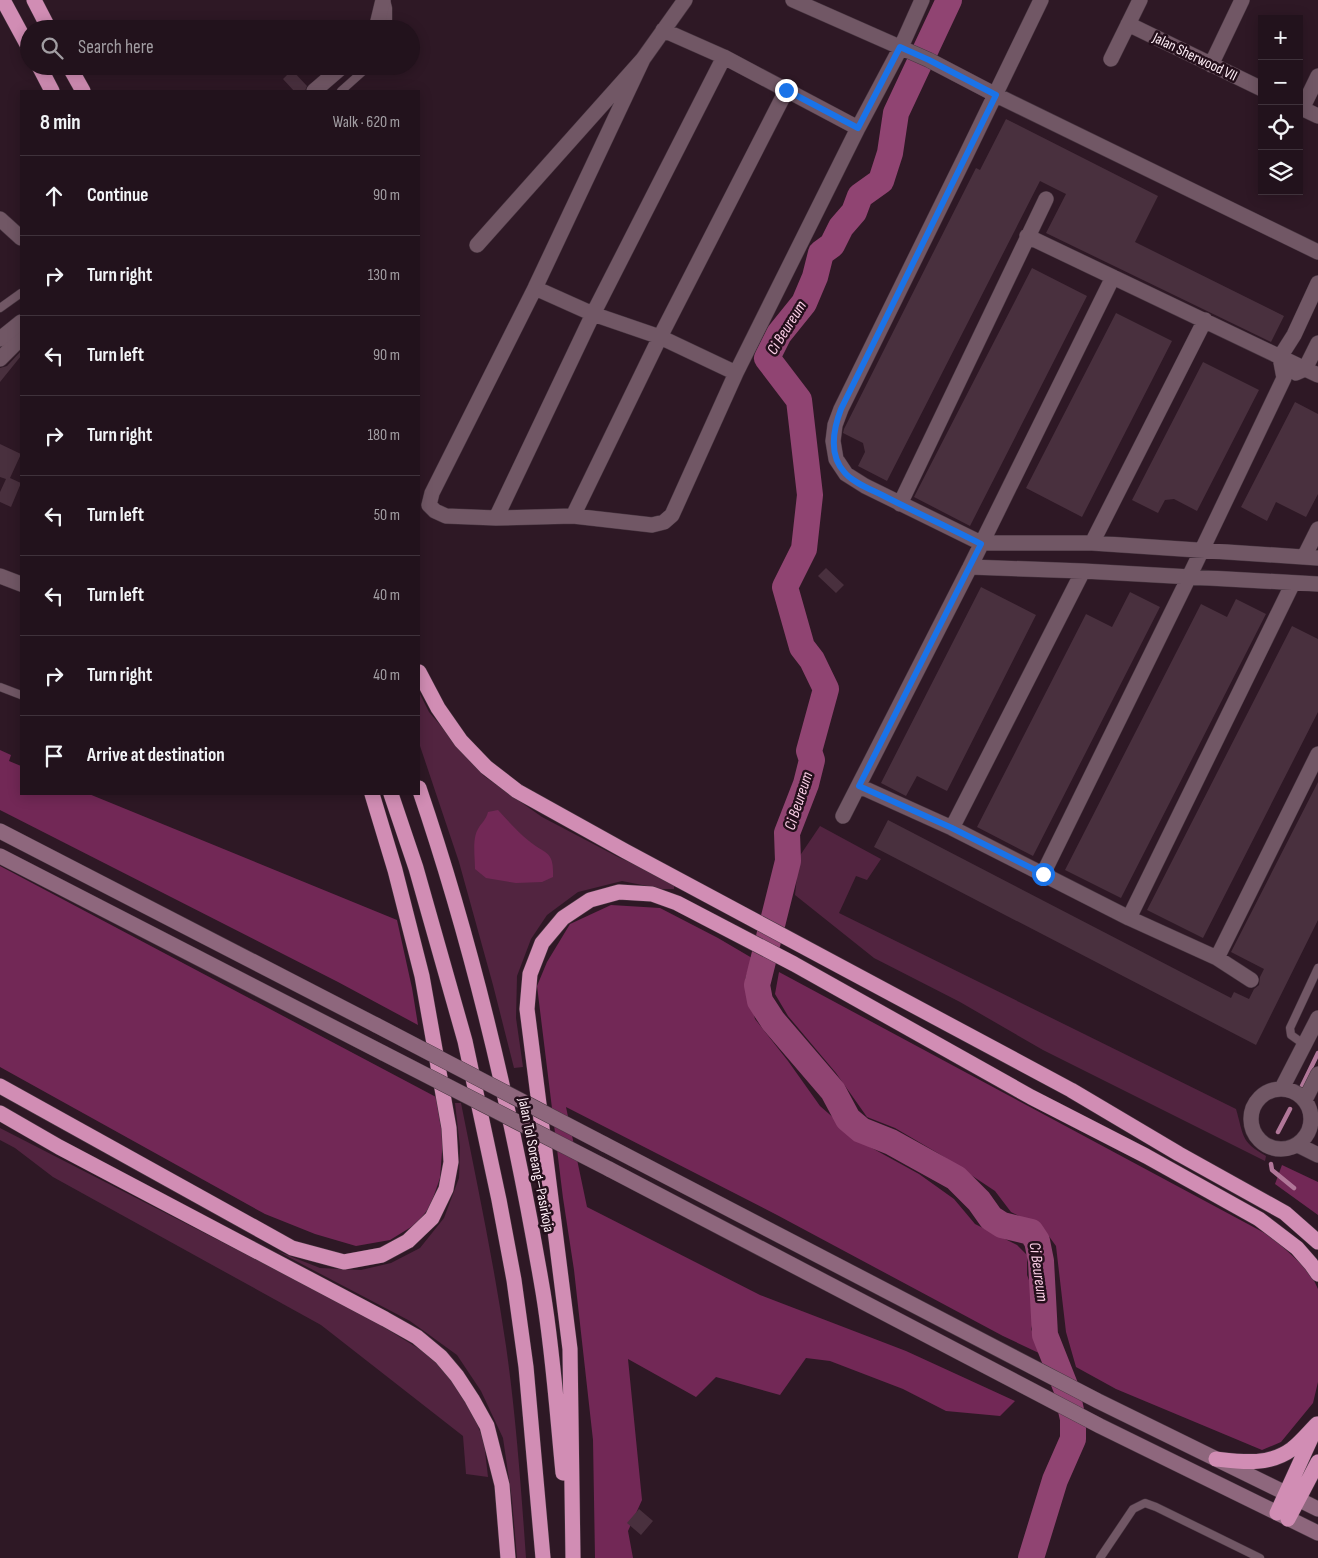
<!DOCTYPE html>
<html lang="en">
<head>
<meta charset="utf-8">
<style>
  body { margin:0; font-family:"Sofia Sans Condensed",sans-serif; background:#2a1b25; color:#f1f3f6 }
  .controls { position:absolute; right:15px; top:15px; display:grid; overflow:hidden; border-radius:0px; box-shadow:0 2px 12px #0003 }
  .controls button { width:45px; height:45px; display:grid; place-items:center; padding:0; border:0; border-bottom:1px solid #3f323b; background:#22121c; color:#f1f3f6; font:25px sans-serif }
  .stop { position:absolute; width:15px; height:15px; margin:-11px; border:4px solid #1a73e8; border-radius:50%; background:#fff }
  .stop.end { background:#1a73e8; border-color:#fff; box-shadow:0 1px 5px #0008 }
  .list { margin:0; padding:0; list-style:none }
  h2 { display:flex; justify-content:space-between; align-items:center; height:65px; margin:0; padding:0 20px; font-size:21px }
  h2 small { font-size:16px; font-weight:400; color:#a29ea3 }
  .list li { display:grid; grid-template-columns:32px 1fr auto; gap:15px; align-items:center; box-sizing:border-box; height:80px; padding:0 20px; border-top:1px solid #3f323b }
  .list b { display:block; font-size:19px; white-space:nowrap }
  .list em { font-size:16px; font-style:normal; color:#a29ea3 }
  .icon { flex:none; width:28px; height:28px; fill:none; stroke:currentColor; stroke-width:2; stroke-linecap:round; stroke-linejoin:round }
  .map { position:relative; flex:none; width:1318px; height:1558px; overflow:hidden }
  .search { position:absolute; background:#22121c; box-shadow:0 2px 12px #0003; left:20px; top:20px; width:400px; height:55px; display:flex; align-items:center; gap:12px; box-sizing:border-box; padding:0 18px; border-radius:28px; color:#a29ea3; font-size:19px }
  .panel { position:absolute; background:#22121c; box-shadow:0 2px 12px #0003; left:20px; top:90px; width:400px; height:705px; border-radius:0px }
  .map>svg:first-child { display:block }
  .green { fill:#522440 }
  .forest { fill:#722856 }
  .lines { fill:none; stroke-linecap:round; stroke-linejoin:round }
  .stream { stroke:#b17799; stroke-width:4.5 }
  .river { stroke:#904472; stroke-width:26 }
  .building { fill:#49303e }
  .service-casing { stroke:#483641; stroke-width:9 }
  .minor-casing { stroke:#483641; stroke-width:16 }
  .tertiary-casing { stroke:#483641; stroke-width:16 }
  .secondary-casing { stroke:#483641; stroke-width:16 }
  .motorway-casing { stroke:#483641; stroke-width:16 }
  .service { stroke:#715765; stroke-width:8 }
  .minor { stroke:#715765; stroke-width:15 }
  .tertiary { stroke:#715765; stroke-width:15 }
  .secondary { stroke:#8e677d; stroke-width:15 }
  .motorway { stroke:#d18db4; stroke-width:15 }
  .secondary-bridge-casing { stroke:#483641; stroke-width:16; stroke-linecap:butt }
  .secondary-bridge { stroke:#8e677d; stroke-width:15 }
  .route { stroke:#1a73e8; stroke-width:6 }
  .labels { text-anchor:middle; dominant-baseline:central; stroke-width:5; stroke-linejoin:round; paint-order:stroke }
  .street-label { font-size:15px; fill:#fdedf5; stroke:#240f1b }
  .water-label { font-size:16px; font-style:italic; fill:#fdd0e8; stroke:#240f1b }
</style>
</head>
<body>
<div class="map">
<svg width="1318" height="1558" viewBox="0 0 1318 1558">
  <rect width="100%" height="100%" fill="#2e1825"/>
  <path class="green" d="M419 692 429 712 484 776 542 817 618 857 674 882V889H662L622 881 578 892 547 915 531 939 517 976 516 1018 523 1067 514 1068 493 985 459 862 419 743Z
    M820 826 881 859 867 880 856 876 839 913 1236 1109C1244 1136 1240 1141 1266 1156L1265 1161 1043 1050 960 1002 874 958 795 895 799 857Z
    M455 1103H461C477 1183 494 1264 506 1346 516 1416 521 1487 526 1558H517L512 1500 503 1438 481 1391 457 1355 410 1321 277 1251 320 1268 361 1270 391 1263 420 1248 444 1218 459 1178 460 1147Z
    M0 1128 364 1315 421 1350 449 1374 471 1408 484 1442 488 1477 466 1474 463 1436 321 1325 53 1177 15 1148 0 1140Z"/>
  <path class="forest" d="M0 750 11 755 9 761 21 766V794H89L397 920 412 988 418 1025 338 982 0 810Z
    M498 810C508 821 518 832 529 841 546 855 554 850 553 877L542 882 516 883 486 878 475 869C475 857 472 839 478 829 482 822 486 820 488 812Z
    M0 866 436 1097 443 1139 440 1178 430 1207 416 1224 390 1240 356 1246 315 1234 265 1214 0 1067Z
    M611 905 660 908 718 938 752 958 745 979 755 1019 788 1061 820 1106 861 1142 919 1174 954 1199 975 1224 1017 1245 1027 1255V1275L1038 1303 1031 1329 1041 1354 1003 1336 777 1215 566 1107 587 1207 760 1295 906 1351 1015 1401 1000 1416 946 1411 903 1389 830 1361 806 1358 780 1395 716 1377 696 1397 628 1359 642 1500 628 1531 633 1558H595L593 1440 574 1270 563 1198 537 986 547 962 570 924Z
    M779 972 1272 1237 1310 1272 1318 1289V1382L1313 1403 1281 1442 1262 1450 1116 1389 1076 1367 1066 1332 1056 1246 1043 1228 1011 1212 995 1191 941 1155 895 1128 867 1117 836 1073 788 1016 775 994Z
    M1282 1165 1318 1182V1215L1275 1184Z"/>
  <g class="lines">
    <path class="stream" d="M1302 1086 1318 1053
      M1278 1132 1290 1109
      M1271 1164 1272 1170 1294 1188"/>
    <path class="river" d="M949 0 896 113 890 153 881 181 860 196 854 212 841 227 832 245 821 253 815 277 804 303 779 334 767 358 799 400 810 495 804 549 785 587 802 647 812 660 826 689 809 751 812 760 806 784 787 833 788 861 757 985 760 1001 773 1021 833 1091 848 1119 861 1130 891 1142 956 1178 979 1201 991 1218 1002 1225 1031 1232 1037 1241 1041 1261 1045 1335 1066 1388 1073 1419V1439L1055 1480 1031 1558"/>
  </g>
  <path class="building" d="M292 70 307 86 305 91H294L283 79Z
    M1006 119 1158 196 1135 242 1284 316 1271 342 1046 233 1066 194 1040 181 887 481 858 466 865 452 863 443 843 433 844 429 976 168 980 170Z
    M1032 268 1087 296 970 526 914 497Z
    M1116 313 1172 341 1082 517 1026 488Z
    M21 351V356L0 382V368L7 366Z
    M1203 362 1259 390 1197 511 1174 499 1165 500 1158 513 1132 500Z
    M1295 402 1318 414V494L1306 517 1276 502 1267 521 1241 507Z
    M0 444 21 454 10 478 21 483 11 507 0 502V492L6 479 0 477Z
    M826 568 844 585 836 593 818 576Z
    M981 587 1036 615 947 791 917 776 906 796 881 783Z
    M1130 592 1160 607 1033 856 977 827 1086 614 1112 627Z
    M1236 599 1266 614 1121 898 1065 870 1201 604 1227 617Z
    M1292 626 1318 639V712L1203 938 1147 910Z
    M1318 782V920L1256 1045 874 847 888 820 1231 998 1234 992 1249 999 1254 989 1259 985 1260 977 1264 969 1231 952Z
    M639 1509 653 1521 641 1535 627 1523Z"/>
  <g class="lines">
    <defs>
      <path id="service" d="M386 0 388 8V29
        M341 91 369 66
        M0 308 21 293
        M0 687 21 695
        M1305 1045 1291 1035 1290 1028 1318 968
        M1100 1558 1133 1509 1145 1503 1156 1507 1260 1558"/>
      <path id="minor" d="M793 0 929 60 996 95 1318 252
        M1041 0 966 155 841 409 835 425 833 441 836 459 846 474 865 486 981 543H1092L1318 558
        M1128 24 1262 89
        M663 30 724 57 858 128
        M643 59 535 288 432 493 429 505 435 511 446 516 496 518 573 516 652 525 664 522 672 515 736 373 858 128 901 47 922 0
        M1111 59 1140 0
        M1211 65 1242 0
        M1299 107 1318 116
        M1302 109 1318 76
        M0 219 21 238
        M1027 236 1318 375
        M477 245 643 59 685 0
        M535 288 593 314 660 337 736 373
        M0 359 21 338
        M1296 373 1305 369 1318 343
        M900 504 1046 199
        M573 516 660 337 786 91
        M496 518 593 314 724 57
        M1092 543 1205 320
        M1304 557 1318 529
        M970 567 1083 571 1318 584
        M0 576 21 584
        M859 786 952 828 1129 918 1217 958 1251 980
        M843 816 970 567 1113 277
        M952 828 1083 571
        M1043 874 1189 577 1284 378 1280 357 1294 335 1318 283
        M1129 918 1293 583
        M1217 958 1318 754
        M1282 1088 1318 1018
        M1251 1119a30 30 0 1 1 60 0a30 30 0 1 1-60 0Z
        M1305 1100 1318 1074
        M1298 1145 1318 1155"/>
      <path id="tertiary" d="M376 29 383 0
        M314 91 343 66
        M0 339 21 322"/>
      <path id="secondary" d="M0 831 376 1025
        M0 856 383 1053
        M604 1144 1098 1401 1318 1509
        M609 1169 1100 1426 1318 1533"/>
      <path id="motorway" d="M3 0 29 48
        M34 0 49 29
        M39 66 52 91
        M69 66 83 91
        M419 672 438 708 461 741 486 767 517 791 625 851 1071 1090 1179 1154 1285 1213 1318 1242
        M419 788C475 952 514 1121 543 1292 553 1352 557 1412 563 1473
        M391 794 416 868 465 1041 499 1200 514 1280 526 1367 543 1558
        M0 1086 292 1248 344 1262 382 1255 408 1241 432 1218 446 1189 451 1162 449 1128 422 976 395 870 372 794
        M0 1113 59 1147 385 1319 417 1337 441 1357 457 1376 472 1399 487 1426 502 1485 508 1558
        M1216 1459C1242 1462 1269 1466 1292 1449 1301 1442 1309 1432 1317 1424
        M1277 1513 1313 1434
        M1288 1519 1318 1462
        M573 1558 570 1349 527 1009 530 974 542 943 563 918 590 900 619 892 652 894 677 903 794 964 1031 1097 1146 1156 1259 1219 1297 1248 1311 1264 1318 1274"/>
    </defs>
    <use href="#service" class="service-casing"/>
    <use href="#minor" class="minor-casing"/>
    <use href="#tertiary" class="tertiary-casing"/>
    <use href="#secondary" class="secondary-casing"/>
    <use href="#motorway" class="motorway-casing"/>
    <use href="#service" class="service"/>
    <use href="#minor" class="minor"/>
    <use href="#tertiary" class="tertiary"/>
    <use href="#secondary" class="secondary"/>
    <use href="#motorway" class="motorway"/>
    <defs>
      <path id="secondary-bridge" d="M376 1025 604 1144
        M383 1053 609 1169"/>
    </defs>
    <use href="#secondary-bridge" class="secondary-bridge-casing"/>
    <use href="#secondary-bridge" class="secondary-bridge"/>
  </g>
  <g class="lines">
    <path class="route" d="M786 90 858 128 900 47 929 60 996 95 841 409C833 430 828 455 845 473 854 483 870 489 882 495 915 512 948 527 981 544L859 786 952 828 1043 874"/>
  </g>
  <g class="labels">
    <g class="street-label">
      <text transform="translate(1195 57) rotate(26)">Jalan Sherwood VII</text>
      <text transform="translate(536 1165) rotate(79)">Jalan Tol Soreang–Pasirkoja</text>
    </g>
    <g class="water-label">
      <text transform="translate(787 328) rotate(-58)">Ci Beureum</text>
      <text transform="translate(799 801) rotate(-72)">Ci Beureum</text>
      <text transform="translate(1038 1272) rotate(82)">Ci Beureum</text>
    </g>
  </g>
</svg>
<div class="controls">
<button>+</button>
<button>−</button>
<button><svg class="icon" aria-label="locate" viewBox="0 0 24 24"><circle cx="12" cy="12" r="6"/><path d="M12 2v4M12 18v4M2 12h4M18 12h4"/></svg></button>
<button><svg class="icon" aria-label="layers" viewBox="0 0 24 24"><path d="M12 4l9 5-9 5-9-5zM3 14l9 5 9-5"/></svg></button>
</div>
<div class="stop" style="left:1043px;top:874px"></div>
<div class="stop end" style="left:786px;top:90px"></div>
<div class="search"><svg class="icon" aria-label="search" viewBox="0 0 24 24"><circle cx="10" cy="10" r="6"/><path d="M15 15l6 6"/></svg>Search here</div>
<section class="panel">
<h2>8 min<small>Walk · 620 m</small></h2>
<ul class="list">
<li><svg class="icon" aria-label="ahead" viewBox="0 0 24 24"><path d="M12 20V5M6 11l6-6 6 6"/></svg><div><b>Continue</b></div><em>90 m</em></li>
<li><svg class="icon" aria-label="right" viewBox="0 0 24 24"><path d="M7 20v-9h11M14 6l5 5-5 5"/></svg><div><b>Turn right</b></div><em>130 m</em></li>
<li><svg class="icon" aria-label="left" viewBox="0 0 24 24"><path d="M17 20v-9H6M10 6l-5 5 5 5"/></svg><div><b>Turn left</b></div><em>90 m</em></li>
<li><svg class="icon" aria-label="right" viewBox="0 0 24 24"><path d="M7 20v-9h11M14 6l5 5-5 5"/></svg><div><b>Turn right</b></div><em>180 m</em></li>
<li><svg class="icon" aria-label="left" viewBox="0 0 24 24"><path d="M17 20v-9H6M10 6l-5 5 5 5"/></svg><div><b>Turn left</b></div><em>50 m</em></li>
<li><svg class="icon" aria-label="left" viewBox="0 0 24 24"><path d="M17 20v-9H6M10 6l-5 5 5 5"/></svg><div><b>Turn left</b></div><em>40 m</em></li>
<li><svg class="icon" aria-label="right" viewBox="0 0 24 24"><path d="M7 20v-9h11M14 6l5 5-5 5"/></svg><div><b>Turn right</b></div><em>40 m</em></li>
<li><svg class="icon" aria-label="arrive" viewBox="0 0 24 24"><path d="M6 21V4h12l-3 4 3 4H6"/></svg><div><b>Arrive at destination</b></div></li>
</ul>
</section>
</div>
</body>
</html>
